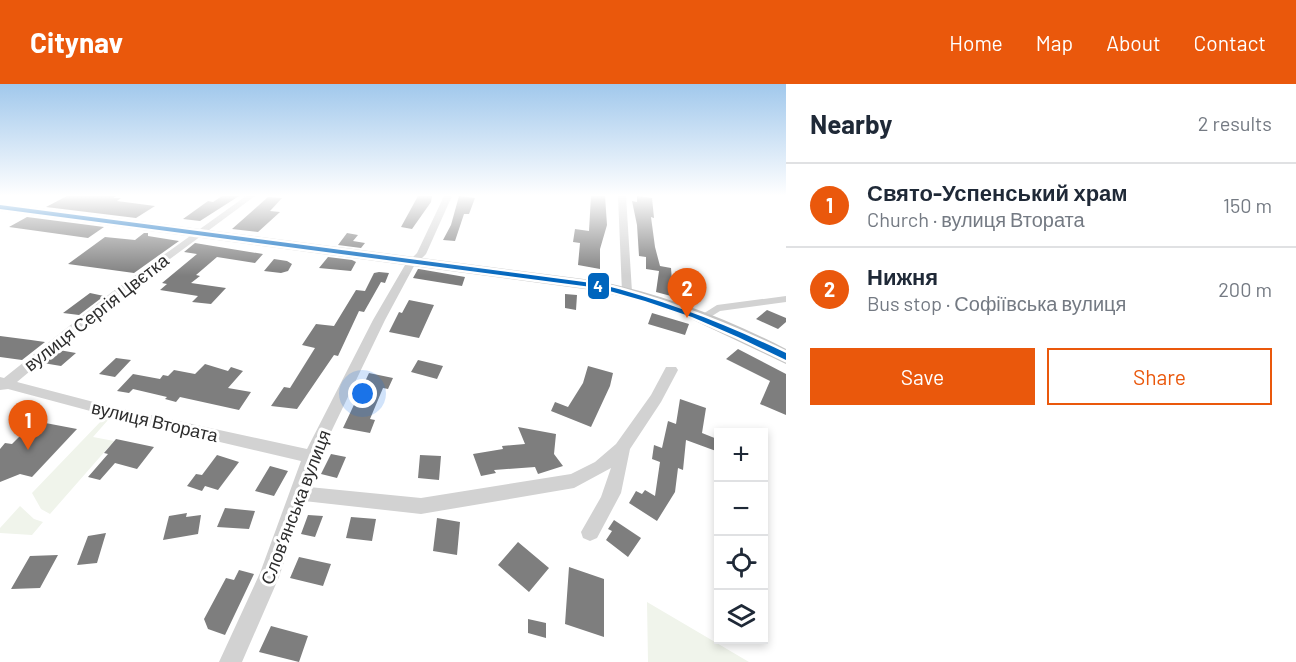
<!DOCTYPE html>
<html lang="en">
<head>
<meta charset="utf-8">
<style>
  body { margin:0; font-family:Barlow,sans-serif; background:#f6f6f7; color:#1f2937 }
  .controls { position:absolute; right:18px; bottom:18px; display:grid; overflow:hidden; border-radius:0px; box-shadow:0 3px 9px #0003 }
  .controls button { width:54px; height:54px; display:grid; place-items:center; padding:0; border:0; border-bottom:2px solid #e0e1e3; background:#fff; color:#1f2937; font:30px sans-serif }
  .you { position:absolute; left:363px; top:310px; width:21px; height:21px; margin:-15px; border:4px solid #fff; border-radius:50%; background:#1a73e8; box-shadow:0 0 0 9px #1a73e833 }
  .badge { display:grid; place-items:center; width:39px; height:39px; border-radius:50%; background:#ea580c; color:#fff; font-size:20px; font-weight:700 }
  .pin { position:absolute; translate:-50% -50px; filter:drop-shadow(0 2px 3px #0008) }
  .pin::after { content:''; position:absolute; top:32px; width:21px; height:18px; background:inherit; clip-path:polygon(0 0,100% 0,50% 100%) }
  .list { margin:0; padding:0; list-style:none }
  h2 { display:flex; justify-content:space-between; align-items:center; height:78px; margin:0; padding:0 24px; font-size:26px }
  h2 small { font-size:20px; font-weight:400; color:#747a83 }
  .list li { display:grid; grid-template-columns:39px 1fr auto; gap:18px; align-items:center; box-sizing:border-box; height:84px; padding:0 24px; border-top:2px solid #e0e1e3 }
  .list b { display:block; font-size:22px; white-space:nowrap }
  .list p { margin:0; font-size:20px; white-space:nowrap; color:#747a83 }
  .list em { font-size:20px; font-style:normal; color:#747a83 }
  .actions { display:flex; gap:12px; padding:18px 24px }
  .actions a { flex:1; padding:14px 0; border:2px solid #ea580c; border-radius:0px; text-align:center; font-size:21px; color:#ea580c }
  .actions .main { background:#ea580c; color:#fff }
  .icon { flex:none; width:33px; height:33px; fill:none; stroke:currentColor; stroke-width:2; stroke-linecap:round; stroke-linejoin:round }
  .map { position:relative; flex:none; width:786px; height:578px; overflow:hidden }
  header { display:flex; align-items:center; gap:36px; box-sizing:border-box; height:84px; padding:0 30px; background:#ea580c; color:#fff }
  header strong { font-size:28px }
  nav { display:flex; gap:33px; margin-inline-start:auto; font-size:21px }
  main { display:flex }
  aside { flex:1; background:#fff }
  .map>svg:first-child { display:block }
  .green { fill:#f0f4eb }
  .building { fill:#7e7e7e }
  .lines { fill:none; stroke-linecap:round; stroke-linejoin:round }
  .street { fill:#d2d2d2; fill-rule:evenodd }
  .primary { fill:#c5c5c5; fill-rule:evenodd }
  .bus-1-casing { stroke:#fff; stroke-width:5 }
  .bus-1 { fill:#0065bd; fill-rule:evenodd }
  .labels { text-anchor:middle; dominant-baseline:central; stroke-width:6; stroke-linejoin:round; paint-order:stroke }
  .street-label { font-size:18px; fill:#2d2d2d; stroke:#fff }
  .line-badge { stroke:#fff; stroke-width:2 }
  .badge-label { font-size:16px; text-anchor:middle; font-weight:bold; fill:#fff }
</style>
</head>
<body>
<header>
<strong>Citynav</strong>
<nav><a>Home</a><a>Map</a><a>About</a><a>Contact</a></nav>
</header>
<main>
<div class="map">
<svg width="786" height="578" viewBox="0 0 786 578">
  <rect width="100%" height="100%" fill="#fff"/>
  <path class="green" d="M103 335 108 336 93 353 114 357 50 430 41 425 32 409Z
    M20 422 34 435 43 438 32 451 0 449V444Z
    M647 518 749 578H648Z"/>
  <path class="building" d="M67 112H116L113 114H121L117 117 155 122 136 134 46 123Z
    M222 112H239L200 137 183 135 208 117 213 118Z
    M418 112H432L431 118 412 145 401 143Z
    M459 112 475 114 469 130H464L455 157 443 156 451 141Z
    M591 112H605L607 141 600 165V185L578 181 580 159 573 158 575 145 589 147Z
    M637 112 652 114 654 134 651 133 655 163 660 182 671 184 672 197 674 198 671 212 656 208 659 187 646 185V173L639 172 637 141 632 117 637 118Z
    M268 113 282 114 270 127 280 128 258 148 232 145Z
    M27 133 104 143 88 154 9 143Z
    M144 149H148V152L179 157 134 189 68 180 105 153 135 156Z
    M347 149 358 151 353 157 365 159 361 164 338 161Z
    M195 159 213 162 263 170 255 179 217 173 196 191 200 192 191 199 226 204 211 220 192 218 198 212 160 206 167 200 162 199 197 170 184 168Z
    M328 173 352 176 356 178 351 187 319 184Z
    M274 175 287 177 292 180 288 187 281 189 264 187Z
    M418 185H419L465 193 462 202 413 194Z
    M379 188 389 189 385 199 381 198 364 228 359 227 338 272 334 271 297 325 271 322 284 303 290 304 315 264 302 261 316 240 334 242 356 206 365 207 374 189Z
    M90 209 104 212 79 231 63 229Z
    M565 210 577 211 576 226 565 224Z
    M409 216 434 221 419 254 389 248 399 228 402 229Z
    M767 226 786 234V238L778 245 756 235Z
    M652 229 689 240 685 251 648 240Z
    M0 252 31 256 45 258 22 276 0 273Z
    M738 265 786 290V331L760 320 770 297 726 275Z
    M59 266 76 269 61 282 43 279Z
    M116 274 131 276 115 293 99 290Z
    M418 276 443 282 437 295 411 288Z
    M205 280 228 287 231 283 243 287 228 304 251 308 239 326 180 313 176 318 165 315 167 313 133 305 129 309 117 307 133 290 160 295 163 291 168 292 174 286 195 290Z
    M588 282 613 289 610 302 591 343 551 327 555 318 568 323 583 299Z
    M369 289 393 294 388 305 383 304 370 335 375 336 370 349 343 344Z
    M680 315 706 324 702 349 717 355 716 367 686 356 683 386 678 384 675 408 657 437 629 419 636 407 642 410 645 406 655 412 660 378 652 375 654 361 662 364 668 337 676 340Z
    M35 337 77 345 32 393 20 390 0 398V365L5 359 12 360Z
    M518 343 556 350 554 370 563 382 538 390 535 383 494 386 496 389 481 392 473 370 503 365 502 362 525 360Z
    M116 355 154 363 137 385 115 379 100 396 88 393 108 370 104 369Z
    M331 370 346 373 337 394 321 390Z
    M217 371 239 378 218 406 205 402 202 407 187 402 196 390 202 391Z
    M420 371 441 372 439 396 418 394Z
    M270 382 288 387 274 412 255 407Z
    M225 424 255 427 249 445 217 443Z
    M187 429 186 433 201 431 198 450 163 456 169 432Z
    M308 431 323 432 315 453 301 450Z
    M351 433 376 435 372 457 346 454Z
    M437 434 460 438 457 471 433 467Z
    M614 436 641 454 628 473 606 456 612 447 608 445Z
    M106 449 97 479 77 481 88 452Z
    M518 458 549 484 529 508 498 481Z
    M58 471 40 504 11 505 30 472Z
    M299 473 331 480 323 502 290 494Z
    M569 483 604 495V553L565 540Z
    M239 486 254 490 225 551 208 545 204 535 226 494 234 496Z
    M528 535 546 539V554L528 549Z
    M271 542 308 552 299 578 259 568Z"/>
  <g class="lines">
    <path class="street" d="M246 112H255L120 212 17 298 109 322 307 365 373 236 405 181 417 169 444 112H452L426 170 414 182 385 236 319 373 309 403 421 414 571 390 595 378 616 360 651 311 666 283H676L678 286 661 318 630 365 621 409 597 454 590 457 583 454 581 448 601 413 611 384 574 404 421 430 304 417 279 493 242 578H219L260 489 301 377 109 332 8 305 0 306V293L4 294 112 208Z
      M618 112H626L632 208 627 211 622 208Z
      M786 212V218L720 227 704 237 698 233 717 221Z"/>
    <path class="primary" d="M0 119 599 197C665 211 726 234 786 265V280L689 234 642 218 599 207 0 127Z"/>
    <defs>
      <path id="bus-1" d="M0 121 599 200C664 216 726 240 786 269V276L738 253 692 233 645 217 599 204 0 125Z"/>
    </defs>
    <use href="#bus-1" class="bus-1-casing"/>
    <use href="#bus-1" class="bus-1"/>
  </g>
  <linearGradient id="sky" x2="0" y2="1"><stop stop-color="#a1c8ec"/><stop offset="0.58" stop-color="#fff"/><stop offset="1" stop-color="#fff" stop-opacity="0"/></linearGradient>
  <rect width="786" height="192" fill="url(#sky)"/>
  <g class="labels">
    <g class="street-label">
      <text transform="translate(96 228) rotate(-38)">вулиця Сергія Цвєтка</text>
      <text transform="translate(155 337) rotate(13)">вулиця Втората</text>
      <text transform="translate(295 423) rotate(-69)">Словʼянська вулиця</text>
    </g>
  </g>
  <rect class="line-badge" x="587" y="188" width="23" height="28" rx="6" fill="#0065bd"/>
  <g class="badge-label">
    <text x="598" y="208">4</text>
  </g>
</svg>
<div class="controls">
<button>+</button>
<button>−</button>
<button><svg class="icon" aria-label="locate" viewBox="0 0 24 24"><circle cx="12" cy="12" r="6"/><path d="M12 2v4M12 18v4M2 12h4M18 12h4"/></svg></button>
<button><svg class="icon" aria-label="layers" viewBox="0 0 24 24"><path d="M12 4l9 5-9 5-9-5zM3 14l9 5 9-5"/></svg></button>
</div>
<div class="you"></div>
<div class="pin badge" style="left:28px;top:366px">1</div>
<div class="pin badge" style="left:687px;top:234px">2</div>
</div>
<aside>
<h2>Nearby<small>2 results</small></h2>
<ul class="list">
<li><span class="badge">1</span><div><b>Свято-Успенський храм</b><p>Church · вулиця Втората</p></div><em>150 m</em></li>
<li><span class="badge">2</span><div><b>Нижня</b><p>Bus stop · Софіївська вулиця</p></div><em>200 m</em></li>
</ul>
<div class="actions"><a class="main">Save</a><a>Share</a></div>
</aside>
</main>
</body>
</html>
